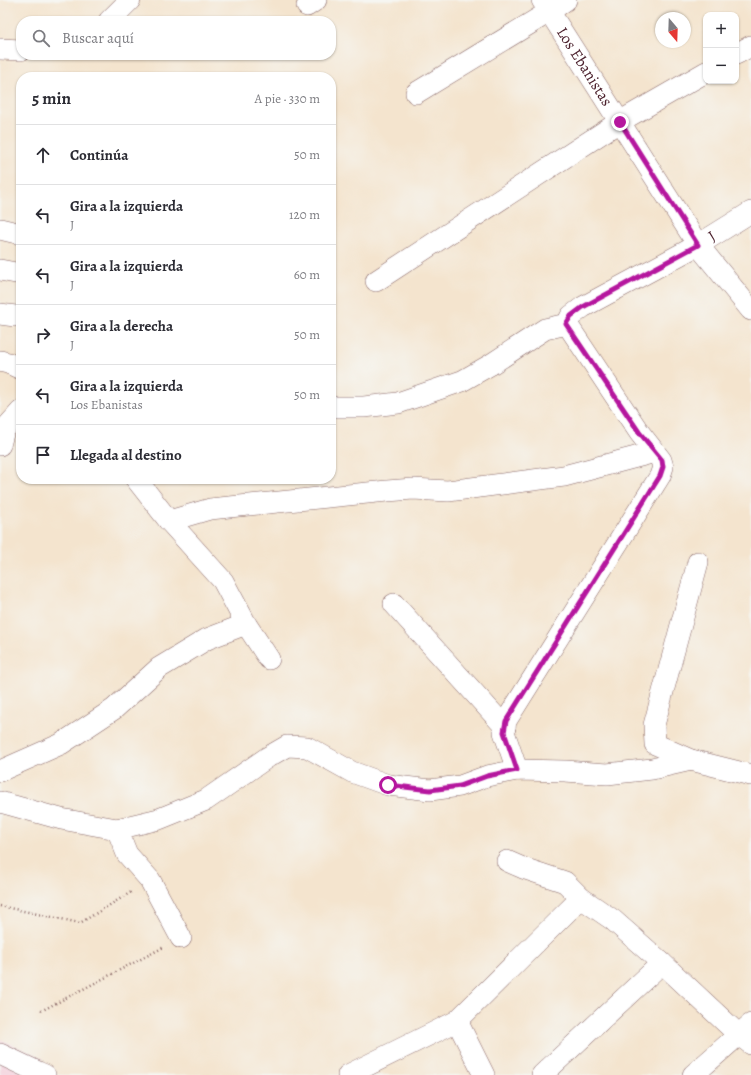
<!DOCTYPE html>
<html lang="es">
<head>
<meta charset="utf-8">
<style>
  body { margin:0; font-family:Alegreya,serif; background:#f2f2f3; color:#2b2b33 }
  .controls { position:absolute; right:12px; top:12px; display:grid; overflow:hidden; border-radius:8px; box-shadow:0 1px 3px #0004 }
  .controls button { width:36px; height:36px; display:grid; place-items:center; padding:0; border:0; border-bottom:1px solid #e1e1e2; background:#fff; color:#2b2b33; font:20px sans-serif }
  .compass { position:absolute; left:655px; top:12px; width:36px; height:36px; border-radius:50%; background:#fff; box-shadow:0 1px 3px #0004; rotate:161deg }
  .stop { position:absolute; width:12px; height:12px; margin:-9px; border:3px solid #b5179e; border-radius:50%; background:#fff }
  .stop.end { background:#b5179e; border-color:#fff; box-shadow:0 1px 4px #0008 }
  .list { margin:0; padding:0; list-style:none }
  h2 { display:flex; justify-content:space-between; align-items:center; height:52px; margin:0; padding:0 16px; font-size:17px }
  h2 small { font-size:13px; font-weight:400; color:#7c7c81 }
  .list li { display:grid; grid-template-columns:26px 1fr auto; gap:12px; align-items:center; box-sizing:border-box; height:60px; padding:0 16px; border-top:1px solid #e1e1e2 }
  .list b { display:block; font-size:15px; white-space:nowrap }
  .list p { margin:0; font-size:13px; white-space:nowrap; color:#7c7c81 }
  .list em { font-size:13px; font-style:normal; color:#7c7c81 }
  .icon { flex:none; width:22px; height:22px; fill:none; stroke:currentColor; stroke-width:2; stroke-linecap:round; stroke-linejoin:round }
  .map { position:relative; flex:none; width:751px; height:1075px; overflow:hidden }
  .search { position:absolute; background:#fff; box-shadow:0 1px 3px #0004; left:16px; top:16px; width:320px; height:44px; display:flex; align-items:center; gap:10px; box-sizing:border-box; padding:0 14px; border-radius:16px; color:#7c7c81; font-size:15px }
  .panel { position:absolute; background:#fff; box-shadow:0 1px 3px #0004; left:16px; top:72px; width:320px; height:412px; border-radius:16px }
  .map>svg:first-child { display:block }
  .built { fill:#f4cfdc }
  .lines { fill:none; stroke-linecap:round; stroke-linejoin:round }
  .minor-casing { stroke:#866464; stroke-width:22 }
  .path { stroke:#866464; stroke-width:2.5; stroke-dasharray:1 3; stroke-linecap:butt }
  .minor { stroke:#fff; stroke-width:21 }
  .route { stroke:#b5179e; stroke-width:5 }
  .labels { text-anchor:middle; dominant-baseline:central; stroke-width:3; stroke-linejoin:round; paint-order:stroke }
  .street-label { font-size:16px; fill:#4a1f2b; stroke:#f6f6f2 }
</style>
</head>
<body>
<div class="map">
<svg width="751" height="1075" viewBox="0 0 751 1075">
  <rect width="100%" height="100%" fill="#f6f6f2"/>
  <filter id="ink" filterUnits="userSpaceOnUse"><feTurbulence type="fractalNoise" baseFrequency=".025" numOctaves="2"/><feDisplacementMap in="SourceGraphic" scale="8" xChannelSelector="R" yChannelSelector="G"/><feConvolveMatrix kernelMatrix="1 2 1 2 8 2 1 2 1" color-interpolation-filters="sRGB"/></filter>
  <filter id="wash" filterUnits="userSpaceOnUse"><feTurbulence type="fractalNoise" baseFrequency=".012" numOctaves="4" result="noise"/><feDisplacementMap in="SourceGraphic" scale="16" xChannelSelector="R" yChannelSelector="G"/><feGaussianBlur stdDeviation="0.9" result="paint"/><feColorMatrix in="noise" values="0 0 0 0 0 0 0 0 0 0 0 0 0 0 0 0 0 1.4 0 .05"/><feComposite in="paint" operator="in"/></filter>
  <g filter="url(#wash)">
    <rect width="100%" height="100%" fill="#f4e4ce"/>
    <path class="built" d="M0 1039 43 1058 37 1075H0Z"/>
  </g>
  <g filter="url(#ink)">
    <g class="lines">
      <defs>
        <g id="minor">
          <path id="s1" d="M542 0 698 245 751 310"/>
          <path d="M307 6 316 0"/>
          <path d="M109 21 130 0"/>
          <path d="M0 49 21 50"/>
          <path d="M736 54 751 46"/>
          <path d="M416 93 549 12 566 0"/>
          <path d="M0 229 21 234"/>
          <path d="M0 270 21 274"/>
          <path d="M376 281 619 122 706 72"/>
          <path d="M0 314 15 316"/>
          <path id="s2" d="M567 324 571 316 583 307 698 245 751 212"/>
          <path d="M0 361 8 363 21 369"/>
          <path d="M331 407H364L398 403 424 394 462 381 490 365 545 329 567 324"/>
          <path d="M0 445 4 430 21 411"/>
          <path d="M136 479 169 521 223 581 246 624 269 659"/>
          <path d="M169 521 210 509 387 491 413 489 448 491 564 476 655 452"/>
          <path d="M698 562 654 725 655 744 691 760 751 775"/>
          <path d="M394 604 505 727"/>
          <path d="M517 770 504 732 506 721 660 476 663 467 661 460 639 432 567 324"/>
          <path d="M0 771 61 744 114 709 159 668 207 639 246 624"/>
          <path d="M0 802 61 819 117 829 159 819 206 800 268 757 287 746 307 747 352 772 388 785 430 790 460 786 487 776 517 770 565 771 607 774 652 769 691 760"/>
          <path d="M117 829 127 854 150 880 181 938"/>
          <path d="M507 861 523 868 565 882 581 898 613 920 662 963 739 1035 751 1044"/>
          <path d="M457 1021 484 1075"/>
          <path d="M0 1054 38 1072 45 1075"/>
          <path d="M348 1075 457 1021 581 898"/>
          <path d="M542 1075 662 963"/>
          <path d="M693 1075 751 1024"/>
        </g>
      </defs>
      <use href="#minor" class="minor-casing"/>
      <path class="path" d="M0 906 80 923 133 891
        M41 1011 164 947"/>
      <use href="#minor" class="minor"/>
    </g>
  </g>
  <g class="lines" filter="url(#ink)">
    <path class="route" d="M388 785 430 790 460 786 487 776 517 770 504 732 506 721 660 476 663 467 662 460 639 432 566 324 571 316 583 307 698 245 620 122"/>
  </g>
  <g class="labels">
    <g class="street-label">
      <text stroke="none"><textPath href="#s1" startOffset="79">Los Ebanistas</textPath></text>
      <text stroke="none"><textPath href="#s2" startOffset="171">J</textPath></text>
    </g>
  </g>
</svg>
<div class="controls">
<button>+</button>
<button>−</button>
</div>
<svg class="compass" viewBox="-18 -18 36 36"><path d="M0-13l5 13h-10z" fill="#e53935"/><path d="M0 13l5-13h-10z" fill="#7c7c81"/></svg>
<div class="stop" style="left:388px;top:785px"></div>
<div class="stop end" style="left:620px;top:122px"></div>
<div class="search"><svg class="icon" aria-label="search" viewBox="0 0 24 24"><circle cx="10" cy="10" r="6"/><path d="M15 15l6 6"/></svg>Buscar aquí</div>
<section class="panel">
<h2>5 min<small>A pie · 330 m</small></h2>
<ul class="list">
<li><svg class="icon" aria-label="ahead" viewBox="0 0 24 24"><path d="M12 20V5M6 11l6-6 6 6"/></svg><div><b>Continúa</b></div><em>50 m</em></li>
<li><svg class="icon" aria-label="left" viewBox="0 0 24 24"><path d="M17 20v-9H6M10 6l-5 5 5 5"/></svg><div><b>Gira a la izquierda</b><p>J</p></div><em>120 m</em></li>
<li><svg class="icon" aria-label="left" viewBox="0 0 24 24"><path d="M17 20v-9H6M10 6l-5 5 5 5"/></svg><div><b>Gira a la izquierda</b><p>J</p></div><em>60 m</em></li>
<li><svg class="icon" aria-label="right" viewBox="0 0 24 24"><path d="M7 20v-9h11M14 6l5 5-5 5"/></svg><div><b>Gira a la derecha</b><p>J</p></div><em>50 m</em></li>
<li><svg class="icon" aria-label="left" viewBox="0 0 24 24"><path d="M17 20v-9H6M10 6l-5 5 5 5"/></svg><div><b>Gira a la izquierda</b><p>Los Ebanistas</p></div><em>50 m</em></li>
<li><svg class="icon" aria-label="arrive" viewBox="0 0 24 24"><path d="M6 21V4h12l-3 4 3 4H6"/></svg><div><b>Llegada al destino</b></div></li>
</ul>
</section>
</div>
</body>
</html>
